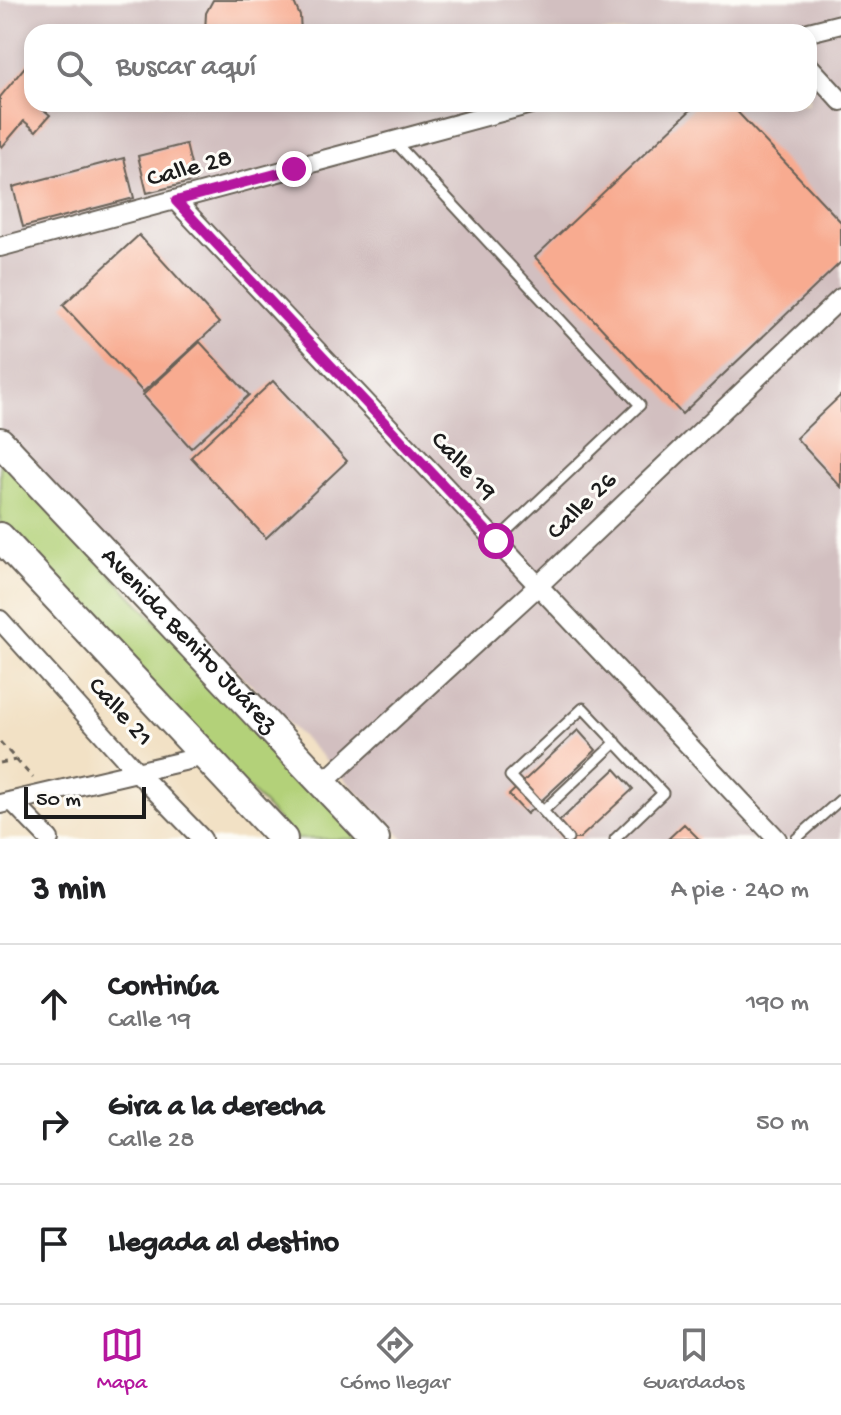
<!DOCTYPE html>
<html lang="es">
<head>
<meta charset="utf-8">
<style>
  body { margin:0; font-family:"Gochi Hand",sans-serif; background:#f2f2f2; color:#202124 }
  .scale { position:absolute; left:24px; bottom:20px; width:122px; box-sizing:border-box; padding-left:8px; border:4px solid #1c1c1c; border-top:0; font-size:22px; line-height:28px; white-space:nowrap; color:#1c1c1c; -webkit-text-stroke:6px #fdfcf7; paint-order:stroke }
  .stop { position:absolute; width:24px; height:24px; margin:-18px; border:6px solid #b5179e; border-radius:50%; background:#fff }
  .stop.end { background:#b5179e; border-color:#fff; box-shadow:0 2px 8px #0008 }
  .list { margin:0; padding:0; list-style:none }
  h2 { display:flex; justify-content:space-between; align-items:center; height:104px; margin:0; padding:0 32px; font-size:34px }
  h2 small { font-size:26px; font-weight:400; color:#757577 }
  .list li { display:grid; grid-template-columns:52px 1fr auto; gap:24px; align-items:center; box-sizing:border-box; height:120px; padding:0 32px; border-top:2px solid #e0e0e0 }
  .list b { display:block; font-size:30px; white-space:nowrap }
  .list p { margin:0; font-size:26px; white-space:nowrap; color:#757577 }
  .list em { font-size:26px; font-style:normal; color:#757577 }
  .icon { flex:none; width:44px; height:44px; fill:none; stroke:currentColor; stroke-width:2; stroke-linecap:round; stroke-linejoin:round }
  .map { position:relative; flex:none; width:841px; height:839px; overflow:hidden }
  .search { position:absolute; background:#fff; box-shadow:0 4px 12px #0003; left:24px; right:24px; top:24px; height:88px; display:flex; align-items:center; gap:20px; box-sizing:border-box; padding:0 28px; border-radius:24px; color:#757577; font-size:30px }
  .sheet { height:464px; background:#fff }
  nav { display:flex; justify-content:space-around; align-items:center; box-sizing:border-box; height:112px; border-top:2px solid #e0e0e0; background:#fff; font-size:22px; color:#757577 }
  nav a { display:grid; justify-items:center; gap:4px }
  nav .on { color:#b5179e }
  .map>svg:first-child { display:block }
  .industrial { fill:#d2bfc0; fill-rule:evenodd }
  .green { fill:#b3d179; stroke:#68764a; stroke-width:2 }
  .building { fill:#f8ab90 }
  .lines { fill:none; stroke-linecap:round; stroke-linejoin:round }
  .service-casing { stroke:#676157; stroke-width:13 }
  .minor-casing { stroke:#676157; stroke-width:22 }
  .primary-casing { stroke:#676157; stroke-width:32 }
  .path { stroke:#676157; stroke-width:3; stroke-dasharray:6 6; stroke-linecap:butt }
  .service { stroke:#fff; stroke-width:9 }
  .minor { stroke:#fff; stroke-width:18 }
  .primary { stroke:#fff; stroke-width:28 }
  .route { stroke:#b5179e; stroke-width:10 }
  .labels { text-anchor:middle; dominant-baseline:central; stroke-width:6; stroke-linejoin:round; paint-order:stroke }
  .street-label { font-size:26px; fill:#1c1c1c; stroke:#fdfcf7 }
</style>
</head>
<body>
<div class="map">
<svg width="841" height="839" viewBox="0 0 841 839">
  <rect width="100%" height="100%" fill="#fdfcf7"/>
  <filter id="ink" filterUnits="userSpaceOnUse"><feTurbulence type="fractalNoise" baseFrequency=".0125" numOctaves="2"/><feDisplacementMap in="SourceGraphic" scale="16" xChannelSelector="R" yChannelSelector="G"/><feConvolveMatrix kernelMatrix="1 2 1 2 8 2 1 2 1" color-interpolation-filters="sRGB"/></filter>
  <filter id="wash" filterUnits="userSpaceOnUse"><feTurbulence type="fractalNoise" baseFrequency=".006" numOctaves="4" result="noise"/><feDisplacementMap in="SourceGraphic" scale="32" xChannelSelector="R" yChannelSelector="G"/><feGaussianBlur stdDeviation="1.8" result="paint"/><feColorMatrix in="noise" values="0 0 0 0 0 0 0 0 0 0 0 0 0 0 0 0 0 1.4 0 .05"/><feComposite in="paint" operator="in"/></filter>
  <g filter="url(#wash)">
    <rect width="100%" height="100%" fill="#f2e1c5"/>
    <path class="industrial" d="M0 0H841V839H404L0 432ZM32 32H809V104H32Z"/>
    <path class="green" d="M0 457 362 839H296L0 524Z"/>
    <g id="blocks">
      <path class="building" d="M213 0H293L300 16 301 32H205L206 13Z
        M32 58V104H40L39 106 50 115 36 131 24 121 2 147 0 145V97Z
        M697 104H730L841 222V262L682 414 535 257Z
        M186 144 195 181 147 193 138 156Z
        M124 158 134 198 23 227 13 187Z
        M139 235 219 323 143 392 63 305Z
        M200 342 249 395 191 448 143 395Z
        M273 381 347 461 266 538 191 457Z
        M841 395V487L796 438Z
        M578 730 596 750 527 814 509 795Z
        M615 769 633 789 579 839H562L552 828Z
        M684 824 699 839H668Z"/>
    </g>
  </g>
  <g filter="url(#ink)">
    <use href="#blocks" fill-opacity="0" stroke="#676157" stroke-width="2"/>
    <g class="lines">
      <defs>
        <path id="service" d="M395 142 640 405 496 541
          M543 811 510 776 583 708 663 793 615 839
          M568 839 543 811 616 742
          M796 839 841 799"/>
        <path id="minor" d="M809 32 841 24
          M809 66 841 101
          M176 201 777 839
          M0 247 531 104
          M0 620 137 772 202 839
          M323 783 538 586 841 298
          M12 801 49 839
          M0 804 205 756"/>
        <g id="primary">
          <path id="s1" d="M0 442 375 839"/>
          <path d="M0 537 283 839"/>
        </g>
      </defs>
      <use href="#service" class="service-casing"/>
      <use href="#minor" class="minor-casing"/>
      <use href="#primary" class="primary-casing"/>
      <path class="path" d="M0 742 33 778
        M0 763 16 760"/>
      <use href="#service" class="service"/>
      <use href="#minor" class="minor"/>
      <use href="#primary" class="primary"/>
    </g>
  </g>
  <g class="lines" filter="url(#ink)">
    <path class="route" d="M294 169 176 201 496 541"/>
  </g>
  <g class="labels">
    <g class="street-label">
      <text transform="translate(190 170) rotate(-15)">Calle 28</text>
      <text transform="translate(462 467) rotate(47)">Calle 19</text>
      <text transform="translate(583 507) rotate(-44)">Calle 26</text>
      <text stroke="none"><textPath href="#s1" startOffset="274">Avenida Benito Juárez</textPath></text>
      <text transform="translate(119 713) rotate(48)">Calle 21</text>
    </g>
  </g>
</svg>
<div class="scale">50 m</div>
<div class="stop" style="left:496px;top:541px"></div>
<div class="stop end" style="left:294px;top:169px"></div>
<div class="search"><svg class="icon" aria-label="search" viewBox="0 0 24 24"><circle cx="10" cy="10" r="6"/><path d="M15 15l6 6"/></svg>Buscar aquí</div>
</div>
<section class="sheet">
<h2>3 min<small>A pie · 240 m</small></h2>
<ul class="list">
<li><svg class="icon" aria-label="ahead" viewBox="0 0 24 24"><path d="M12 20V5M6 11l6-6 6 6"/></svg><div><b>Continúa</b><p>Calle 19</p></div><em>190 m</em></li>
<li><svg class="icon" aria-label="right" viewBox="0 0 24 24"><path d="M7 20v-9h11M14 6l5 5-5 5"/></svg><div><b>Gira a la derecha</b><p>Calle 28</p></div><em>50 m</em></li>
<li><svg class="icon" aria-label="arrive" viewBox="0 0 24 24"><path d="M6 21V4h12l-3 4 3 4H6"/></svg><div><b>Llegada al destino</b></div></li>
</ul>
</section>
<nav>
<a class="on"><svg class="icon" aria-label="map" viewBox="0 0 24 24"><path d="M3 6l6-2 6 2 6-2v14l-6 2-6-2-6 2zM9 4v14M15 6v14"/></svg>Mapa</a>
<a><svg class="icon" aria-label="directions" viewBox="0 0 24 24"><path d="M12 3l9 9-9 9-9-9zM9 14v-3h6M13 9l2 2-2 2"/></svg>Cómo llegar</a>
<a><svg class="icon" aria-label="saved" viewBox="0 0 24 24"><path d="M7 4h10v16l-5-4-5 4z"/></svg>Guardados</a>
</nav>
</body>
</html>
